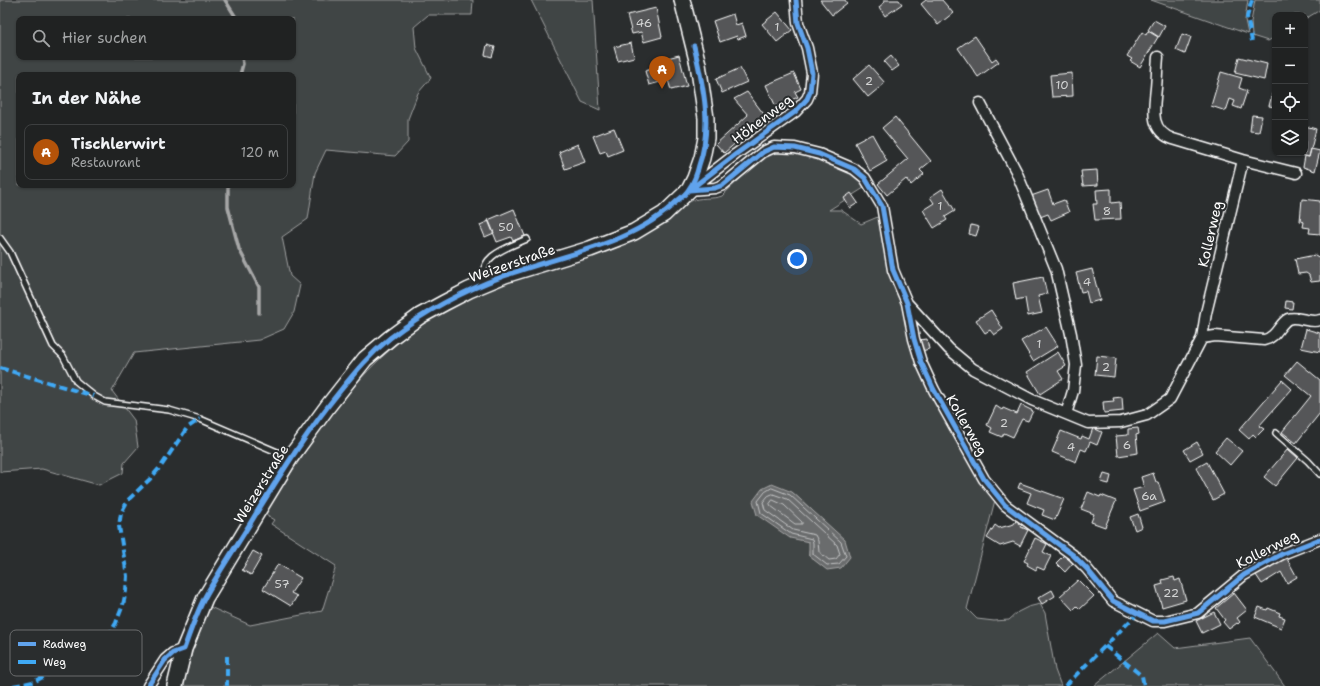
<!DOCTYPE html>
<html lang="de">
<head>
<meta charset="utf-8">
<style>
  body { margin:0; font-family:"Shantell Sans",sans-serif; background:#2d2f2f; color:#f1f3f6 }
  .controls { position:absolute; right:12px; top:12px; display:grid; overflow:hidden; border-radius:8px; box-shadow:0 1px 3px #0004 }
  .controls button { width:36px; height:36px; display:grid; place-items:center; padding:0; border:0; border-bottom:1px solid #3d3f40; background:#202222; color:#f1f3f6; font:20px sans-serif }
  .you { position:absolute; left:797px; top:259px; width:14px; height:14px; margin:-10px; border:3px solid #fff; border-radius:50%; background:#1a73e8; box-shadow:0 0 0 6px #1a73e833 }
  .badge { display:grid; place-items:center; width:26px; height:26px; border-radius:50%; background:#b45309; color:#fff; font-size:13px; font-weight:700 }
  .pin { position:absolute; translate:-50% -33px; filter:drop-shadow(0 1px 2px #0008) }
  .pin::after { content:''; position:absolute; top:21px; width:14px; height:12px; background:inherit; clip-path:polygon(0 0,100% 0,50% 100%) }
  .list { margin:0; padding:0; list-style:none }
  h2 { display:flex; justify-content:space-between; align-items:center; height:52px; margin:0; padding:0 16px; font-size:17px }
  h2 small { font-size:13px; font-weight:400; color:#a2a4a5 }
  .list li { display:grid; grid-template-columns:26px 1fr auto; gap:12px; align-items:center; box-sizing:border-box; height:56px; margin:0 8px 8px; padding:0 8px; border:1px solid #3d3f40; border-radius:8px }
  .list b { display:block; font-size:15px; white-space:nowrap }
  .list p { margin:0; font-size:13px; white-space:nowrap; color:#a2a4a5 }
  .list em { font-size:13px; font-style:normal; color:#a2a4a5 }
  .icon { flex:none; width:22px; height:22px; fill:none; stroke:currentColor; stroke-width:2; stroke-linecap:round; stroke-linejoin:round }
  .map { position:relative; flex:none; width:1320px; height:686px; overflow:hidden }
  .search { position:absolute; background:#202222; box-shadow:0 1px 3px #0004; left:16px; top:16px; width:280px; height:44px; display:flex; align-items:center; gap:10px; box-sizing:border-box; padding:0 14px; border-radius:8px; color:#a2a4a5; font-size:15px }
  .panel { position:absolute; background:#202222; box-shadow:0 1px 3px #0004; left:16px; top:72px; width:280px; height:116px; border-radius:8px }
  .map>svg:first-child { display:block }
  .green { fill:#414445; stroke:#a0a2a2; fill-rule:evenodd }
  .water { fill:#6a6c6d; stroke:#a6a7a7 }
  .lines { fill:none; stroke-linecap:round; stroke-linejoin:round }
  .shore { stroke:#c3c4c5; stroke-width:1 }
  .stream { stroke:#a6a7a7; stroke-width:3.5 }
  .building { fill:#555758; stroke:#fff }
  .service-casing { stroke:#fff; stroke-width:8 }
  .minor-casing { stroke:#fff; stroke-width:13 }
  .primary-casing { stroke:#fff; stroke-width:18 }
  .service { stroke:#2a2d2e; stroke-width:5 }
  .minor { stroke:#2a2d2e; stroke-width:10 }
  .primary { stroke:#2a2d2e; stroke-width:15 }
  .quiet { stroke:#3fa9f5; stroke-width:4; stroke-dasharray:8 4; stroke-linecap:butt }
  .cycleway-casing { stroke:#2a2d2e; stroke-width:8 }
  .cycleway { stroke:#60a3ed; stroke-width:5 }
  .labels { text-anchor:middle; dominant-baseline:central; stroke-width:4; stroke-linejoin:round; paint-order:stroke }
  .number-label { font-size:12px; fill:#d4d5d5 }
  .street-label { font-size:14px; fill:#fff; stroke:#2a2d2e }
  .key { fill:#2a2d2e; stroke:#6a6c6d; stroke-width:1 }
  .key-label { font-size:11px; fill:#fff }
</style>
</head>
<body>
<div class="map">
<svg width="1320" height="686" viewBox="0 0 1320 686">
  <rect width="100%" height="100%" fill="#2a2d2e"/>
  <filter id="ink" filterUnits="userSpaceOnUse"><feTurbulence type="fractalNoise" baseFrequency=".025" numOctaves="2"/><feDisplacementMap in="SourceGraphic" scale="8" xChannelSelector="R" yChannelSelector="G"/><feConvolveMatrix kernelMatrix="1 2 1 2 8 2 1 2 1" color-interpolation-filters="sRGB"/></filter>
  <g filter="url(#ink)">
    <path class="green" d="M0 0H473L472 15H428L414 27 416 48 431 78 418 93 408 119V142L395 156 326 150 315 173 308 219 282 237 290 276 300 285 294 312 284 329 259 340 134 353 112 391 134 420 138 447 124 463 123 473 99 485 42 469 0 472ZM19 19H293V57H19ZM19 75H293V185H19Z
      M531 0H593L600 110 582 102Z
      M1151 0H1248L1245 20 1248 34Z
      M1255 0H1320V10L1305 19V15H1275V37L1268 41 1252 36 1251 22Z
      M771 152 804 153 852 172 867 186 829 210H841L861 224 880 216 902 301 912 348 995 500 967 609 977 619 994 621 1009 620 1018 612 1028 607 1040 604 1045 613 1055 670 1061 686H183L195 641 210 607 250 625 322 611 336 566 271 524 274 520 264 514C326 420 373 337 483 292 526 274 572 263 615 248 632 240 650 233 665 222 672 217 682 205 689 202 700 196 712 200 722 196L762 157ZM792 492 812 510 809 556 810 542Z
      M1158 633 1175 648 1250 638 1285 686H1094Z"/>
    <path class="water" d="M772 484 792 492 845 540 850 557 841 568 827 570 809 556V542L790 538 757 515 753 501 762 489Z"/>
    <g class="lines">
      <path class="shore" d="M772 488 790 495 841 542 846 556 839 564 827 565 813 554V543L812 539 791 534 761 513 758 501 765 492Z
        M773 494 787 499 837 545 840 554 836 559 829 560 819 552 818 541 815 535 793 530 765 510 763 502 768 496Z
        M773 500 784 505 802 522V524H795L771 506 770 504Z"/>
      <path class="stream" d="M225 0 237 19
        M240 75 243 64 242 57
        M228 185V207L239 249 259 287V313"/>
    </g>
    <path class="building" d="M820 0H845L847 3 832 15Z
      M883 0H899L902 4 885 16 879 7 885 2Z
      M926 0H942L953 13 938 25 921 4Z
      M656 8 662 37 644 42 641 32 632 34 627 15Z
      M777 12 792 30 777 42 762 24Z
      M733 14 736 25 742 23 746 36 738 39 737 36 720 42 713 21Z
      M1154 20 1165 26 1159 37 1148 30Z
      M1148 31 1158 37 1140 67 1130 61 1132 59 1127 56 1142 32 1146 35Z
      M1182 34 1191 37 1185 54 1176 50Z
      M975 36 992 61 996 58 999 62 978 77 958 48Z
      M631 43 634 57 618 61 614 47Z
      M487 45 495 47 492 57 485 55Z
      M679 55 687 86 671 90 668 80 649 85 645 71 662 66 660 60Z
      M891 56 899 66 892 71 884 62Z
      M1239 57 1267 64 1264 80 1235 73Z
      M869 65 885 83 868 97 853 79Z
      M740 68 747 82 722 93 716 79Z
      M1221 72 1242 78 1239 88 1247 91 1241 109 1233 106 1235 101 1230 99 1226 111 1211 106Z
      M794 73 801 89 795 92 798 97 776 107 766 85Z
      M1072 73 1073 96 1052 97 1050 75Z
      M1275 83V107L1269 106Z
      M747 92 766 117 724 153 716 144 748 115 734 99Z
      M1252 115 1262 116 1259 132 1250 131Z
      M895 117 931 161 920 170 924 174 911 185 906 179 887 195 878 184 908 159 882 128Z
      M1305 126 1316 129 1309 157 1293 153H1305Z
      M614 128 623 150 608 156 606 151 600 153 593 136Z
      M872 134 887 161 870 171 855 143Z
      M578 144 585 162 565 169 559 152Z
      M1311 149 1320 151 1315 171 1303 167 1305 156 1309 157Z
      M1097 170 1098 185 1083 186 1081 171Z
      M942 189 955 211 945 217 947 220 934 228 923 210 934 203 930 197Z
      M1111 189V203L1120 202 1121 219 1095 220 1093 204H1097L1096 190Z
      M1048 190 1053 204 1064 200 1069 212 1051 220 1048 214 1040 217 1031 196Z
      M851 193 858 203 850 208 844 198Z
      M1302 199 1320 201V234L1309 233 1310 228 1303 227 1304 222 1300 221Z
      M514 209 525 236 513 241 511 237 497 242 488 220Z
      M489 221 494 233 485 237 480 225Z
      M971 225 979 227 976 236 969 234Z
      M1315 255 1320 258V281L1311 282 1309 275 1306 273 1298 274 1295 259Z
      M1092 269 1100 300 1089 303 1086 291 1081 292 1076 273Z
      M1043 277 1047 294 1038 296 1042 313 1028 316 1025 298 1016 300 1013 283Z
      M1286 301 1293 302 1292 309 1285 308Z
      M991 310 1003 329 994 335 990 330 985 333 976 320Z
      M1046 327 1058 346 1033 361 1021 341Z
      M1306 329 1320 333V352L1301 348Z
      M927 339 929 349 922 351 919 340Z
      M1058 352 1066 366 1058 371 1063 379 1040 394 1027 372Z
      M1097 356 1116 358 1114 377 1095 375Z
      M1297 361 1320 380V413L1296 443 1282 432 1311 396 1285 375Z
      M1282 380 1292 389 1259 426 1264 429 1256 437 1253 434 1249 439 1239 430Z
      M1122 397 1123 411 1104 413 1103 402 1114 401 1113 398Z
      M1021 405 1033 411 1028 421 1022 419 1013 437 1004 433 1002 437 990 432 992 428 987 425 996 406 1002 410 1003 408 1017 414Z
      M1093 428 1102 432 1097 445 1090 442 1086 451 1081 449 1076 462 1052 452 1061 431 1081 439 1082 436 1089 439Z
      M1138 428 1139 434 1136 435 1138 453 1118 456 1116 436 1128 435V429Z
      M1226 438 1242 451 1230 465 1215 451Z
      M1197 442 1203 453 1190 460 1184 450Z
      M1288 449 1298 458 1275 486 1264 477Z
      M1207 462 1224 494 1213 500 1196 468Z
      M1153 473 1156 482H1158L1165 502 1140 511 1133 490 1144 487 1141 477Z
      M1104 474 1111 476 1109 484 1101 482Z
      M1020 483 1064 499 1055 520 1042 515 1044 510 1027 503 1031 493 1018 488Z
      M1088 492 1100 497 1101 495 1116 501 1105 527 1091 522 1094 514 1081 509Z
      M1138 514 1142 527 1135 530 1130 517Z
      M1017 519 1023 522 1021 527 1028 530 1020 546 1013 542 1000 546 987 538 995 525 999 528 1014 524Z
      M1035 538 1047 544 1043 552 1051 556 1044 570 1037 567 1036 570 1027 565 1028 563 1024 561Z
      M253 551 262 556 251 575 242 570Z
      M1064 555 1073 563 1065 572 1056 563Z
      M1286 557 1297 577 1287 583 1281 572 1262 584 1256 575Z
      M278 564 301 578 291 593 297 596 291 606 263 589Z
      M1174 577 1175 581 1180 579 1186 600 1162 607 1156 586 1163 584 1162 580Z
      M1078 580 1094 596 1080 609 1077 606 1073 610 1060 596Z
      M1052 590 1055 596 1042 604 1038 598Z
      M1234 593 1247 610 1237 618 1240 622 1238 624 1237 623 1229 629 1223 622 1225 620 1216 608Z
      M1259 607 1267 610 1268 608 1280 613 1279 616 1285 618 1281 628 1255 617Z
      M1214 612 1220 624 1202 633 1196 621Z"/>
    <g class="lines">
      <defs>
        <path id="service" d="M0 238 10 252 53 346 63 356 76 381 94 396 105 402 169 410 200 419 289 457
          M485 282C476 256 509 247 527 239
          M1276 433 1308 461 1320 474"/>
        <path id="minor" d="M1158 57C1157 67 1157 78 1156 88 1154 108 1149 131 1173 139L1243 160 1296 173
          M980 103 1016 171 1056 269 1071 334 1076 365 1073 391 1066 414
          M692 188 736 154 795 112 807 99 810 92 812 73 807 48 798 23 796 0
          M689 190 715 188 723 185 763 152 774 147 795 148 819 154 854 169 865 178 882 206 893 270 907 303 914 339 921 362 934 390 984 479 1005 505 1073 555 1087 569 1113 601 1153 621H1165L1198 613 1244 575 1282 554 1320 539
          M907 303 949 349 973 369 1032 400 1088 423 1121 422 1147 415 1170 399 1202 338 1215 336 1264 340C1277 337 1279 324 1288 319 1297 315 1309 324 1320 320
          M1202 338 1206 313 1243 160
          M148 686 165 660 173 653 184 649"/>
        <path id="primary" d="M175 686 184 649 205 598 290 458 328 406 365 359 390 338 420 316 444 303 469 290 505 275 590 249 634 232 664 214 689 190 695 178 702 158 706 138V118L698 64 682 0"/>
      </defs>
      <use href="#service" class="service-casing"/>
      <use href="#minor" class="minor-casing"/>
      <use href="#primary" class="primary-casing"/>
      <use href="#service" class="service"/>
      <use href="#minor" class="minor"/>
      <use href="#primary" class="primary"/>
      <path class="quiet" d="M1252 0 1247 17 1252 41
        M0 368 94 396
        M1105 646 1142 676 1144 686
        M227 656V686
        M13 686 33 682 43 677 91 652 105 641 116 623 123 605 126 591 127 576 119 526 121 513 128 500 150 479 162 465 187 428 200 419
        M1065 686 1137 614"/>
      <defs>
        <path id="cycleway" d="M692 188 736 154 795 112 807 99 810 92 812 73 807 48 798 23 796 0
          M689 190 715 188 723 185 763 152 774 147 795 148 819 154 854 169 865 178 882 206 893 270 907 303 914 339 921 362 934 390 984 479 1005 505 1073 555 1087 569 1113 601 1153 621H1165L1198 613 1244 575 1282 554 1320 539
          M148 686 165 660 173 653 184 649C190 632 196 614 205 597 221 568 240 541 257 512 283 470 309 429 340 391 356 371 370 354 390 338 425 311 463 291 504 276 562 254 631 246 677 201 681 198 686 194 689 189 694 182 697 174 699 165 713 127 703 85 694 46"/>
      </defs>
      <use href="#cycleway" class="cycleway-casing"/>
      <use href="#cycleway" class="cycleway"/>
    </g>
  </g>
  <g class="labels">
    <g class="number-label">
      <text x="644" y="23">46</text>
      <text x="777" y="27">1</text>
      <text x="869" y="81">2</text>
      <text x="1062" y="85">10</text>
      <text x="940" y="206">1</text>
      <text x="1107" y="211">8</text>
      <text x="506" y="227">50</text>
      <text x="1087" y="282">4</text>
      <text x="1039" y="344">1</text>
      <text x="1106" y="367">2</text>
      <text x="1004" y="423">2</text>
      <text x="1127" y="445">6</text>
      <text x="1071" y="447">4</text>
      <text x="1149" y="496">6a</text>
      <text x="282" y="584">57</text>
      <text x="1171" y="593">22</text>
    </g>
    <g class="street-label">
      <text transform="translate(762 119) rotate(-37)">Höhenweg</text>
      <text transform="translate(1210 234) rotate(-77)">Kollerweg</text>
      <text transform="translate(512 263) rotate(-19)">Weizerstraße</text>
      <text transform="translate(967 425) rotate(60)">Kollerweg</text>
      <text transform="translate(261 484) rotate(-58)">Weizerstraße</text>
      <text transform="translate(1267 549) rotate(-27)">Kollerweg</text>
    </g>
  </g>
  <rect x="10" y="630" width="132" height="46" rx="6" class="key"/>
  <rect x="18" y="642" width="18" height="4" fill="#60a3ed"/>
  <rect x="18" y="660" width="18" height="4" fill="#3fa9f5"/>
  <g class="key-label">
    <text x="43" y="648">Radweg</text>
    <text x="43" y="666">Weg</text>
  </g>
</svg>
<div class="controls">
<button>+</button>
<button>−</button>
<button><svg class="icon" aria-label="locate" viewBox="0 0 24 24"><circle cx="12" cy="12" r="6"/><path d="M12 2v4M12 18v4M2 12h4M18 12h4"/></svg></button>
<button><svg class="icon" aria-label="layers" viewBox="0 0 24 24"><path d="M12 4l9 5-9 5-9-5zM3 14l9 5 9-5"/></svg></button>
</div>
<div class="you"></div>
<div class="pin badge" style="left:662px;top:89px">A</div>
<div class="search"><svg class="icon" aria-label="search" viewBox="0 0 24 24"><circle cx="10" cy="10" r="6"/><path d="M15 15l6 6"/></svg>Hier suchen</div>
<section class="panel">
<h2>In der Nähe<small></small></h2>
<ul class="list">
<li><span class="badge">A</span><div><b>Tischlerwirt</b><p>Restaurant</p></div><em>120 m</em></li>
</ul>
</section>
</div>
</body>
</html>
